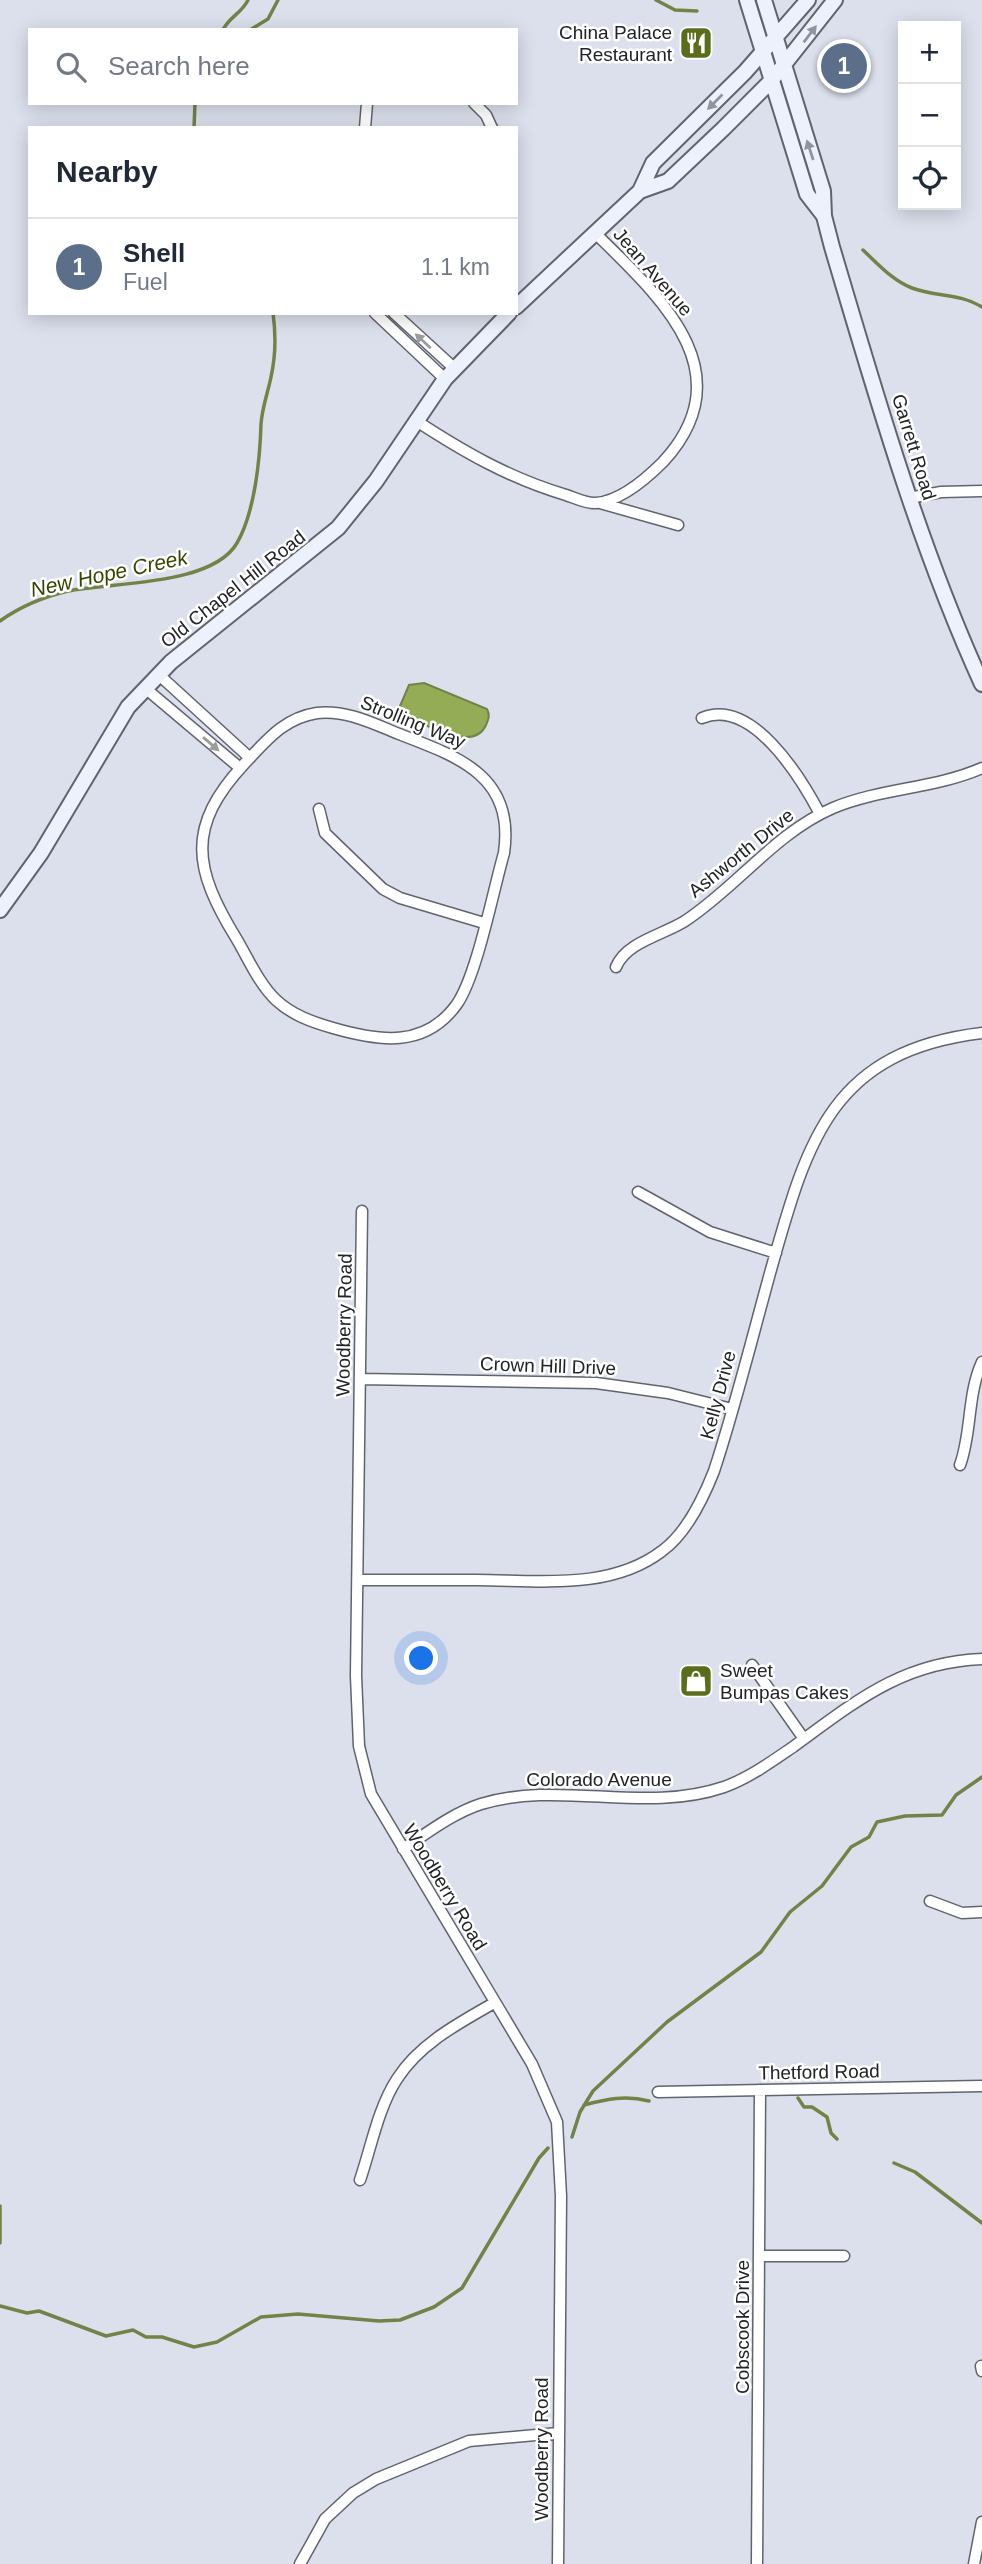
<!DOCTYPE html>
<html lang="en">
<head>
<meta charset="utf-8">
<style>
  body { margin:0; font-family:Helvetica,sans-serif; background:#f6f6f7; color:#1f2937 }
  .controls { position:absolute; right:21px; top:21px; display:grid; overflow:hidden; border-radius:0px; box-shadow:0 4px 18px #0003 }
  .controls button { width:63px; height:63px; display:grid; place-items:center; padding:0; border:0; border-bottom:2px solid #e0e1e3; background:#fff; color:#1f2937; font:35px sans-serif }
  .you { position:absolute; left:422px; top:1659px; width:24px; height:24px; margin:-18px; border:5px solid #fff; border-radius:50%; background:#1a73e8; box-shadow:0 0 0 10px #1a73e833 }
  .badge { display:grid; place-items:center; width:46px; height:46px; border-radius:50%; background:#5a6d1a; color:#fff; font-size:23px; font-weight:700 }
  .pin { position:absolute; translate:-50% -50%; border:4px solid #fff; box-shadow:0 2px 7px #0006 }
  .list { margin:0; padding:0; list-style:none }
  h2 { display:flex; justify-content:space-between; align-items:center; height:91px; margin:0; padding:0 28px; font-size:30px }
  h2 small { font-size:23px; font-weight:400; color:#747a83 }
  .list li { display:grid; grid-template-columns:46px 1fr auto; gap:21px; align-items:center; box-sizing:border-box; height:98px; padding:0 28px; border-top:2px solid #e0e1e3 }
  .list b { display:block; font-size:26px; white-space:nowrap }
  .list p { margin:0; font-size:23px; white-space:nowrap; color:#747a83 }
  .list em { font-size:23px; font-style:normal; color:#747a83 }
  .icon { flex:none; width:38px; height:38px; fill:none; stroke:currentColor; stroke-width:2; stroke-linecap:round; stroke-linejoin:round }
  .map { position:relative; flex:none; width:982px; height:2564px; overflow:hidden }
  .search { position:absolute; background:#fff; box-shadow:0 4px 18px #0003; left:28px; top:28px; width:490px; height:77px; display:flex; align-items:center; gap:18px; box-sizing:border-box; padding:0 24px; border-radius:0px; color:#747a83; font-size:26px }
  .panel { position:absolute; background:#fff; box-shadow:0 4px 18px #0003; left:28px; top:126px; width:490px; height:189px; border-radius:0px }
  .map>svg:first-child { display:block }
  .water { fill:#95ac56; stroke:#728348; stroke-width:2 }
  .lines { fill:none; stroke-linecap:round; stroke-linejoin:round }
  .stream { stroke:#728348; stroke-width:3.5 }
  .street-casing { stroke:#61646e; stroke-width:13 }
  .secondary-casing { stroke:#61646e; stroke-width:18 }
  .street { stroke:#fff; stroke-width:10 }
  .secondary { stroke:#edf1fb; stroke-width:14 }
  .oneway { fill:#91949c }
  .oneway2 { fill:#9b9c9e }
  .labels { text-anchor:middle; dominant-baseline:central; stroke-width:5; stroke-linejoin:round; paint-order:stroke }
  .poi-label { font-size:19px; fill:#212327; stroke:#fff; text-anchor:end }
  .street-label { font-size:19px; fill:#212327; stroke:#fff }
  .water-label { font-size:21px; font-style:italic; fill:#384501; stroke:#fff }
</style>
</head>
<body>
<div class="map">
<svg width="982" height="2564" viewBox="0 0 982 2564">
  <rect width="100%" height="100%" fill="#dce0ec"/>
  <path class="water" d="M424 683 487 709C490 715 489 718 486 725 474 753 425 725 405 715L400 706 409 685Z"/>
  <g class="lines">
    <path class="stream" d="M656 0 675 10 697 11
      M223 30C228 18 242 13 248 0
      M250 30 268 19 278 0
      M194 128 195 103
      M863 250C878 264 893 281 912 288 935 297 960 293 982 307
      M0 621C21 606 43 597 68 591 113 582 212 586 237 543 255 512 260 458 261 424 262 408 268 392 271 377 276 355 276 335 273 313
      M798 2098 804 2107H812L827 2117 831 2133 837 2139
      M584 2105C607 2099 625 2095 649 2101
      M572 2137 580 2112 593 2091 667 2022 761 1952 790 1912 822 1886 851 1847 869 1837 877 1822 905 1816 942 1815 956 1795 982 1777
      M894 2163 915 2172 982 2223
      M0 2206V2243
      M0 2306 27 2313 39 2311 106 2336 133 2330 146 2337H162L194 2347 217 2342 261 2317 298 2314 379 2321 400 2320 434 2307 462 2288 539 2158 548 2148"/>
    <defs>
      <path id="street" d="M474 103 486 115 492 128
        M365 128 367 103
        M375 313 445 379
        M394 313 454 368
        M415 420C464 452 509 478 566 495 575 498 587 504 596 503 621 501 646 479 663 462 746 372 659 296 594 232
        M909 498 941 492 982 491
        M600 503 678 525
        M158 674 250 758
        M145 688 240 768
        M317 713C347 710 372 723 399 734 459 757 515 776 504 853 493 891 477 975 457 1004 425 1049 378 1041 333 1028 312 1022 292 1015 276 1000 259 984 248 958 236 938 194 869 185 827 245 763 267 740 284 718 317 713Z
        M702 718C752 697 801 778 820 814
        M319 809 325 833 383 889 400 898 484 923
        M616 967C626 942 663 935 685 921 737 887 775 833 833 808 881 788 934 789 982 768
        M638 1192 710 1232 776 1253
        M362 1211 356 1676 359 1746 371 1794 532 2064 557 2122 561 2196 558 2564
        M361 1379 596 1383 668 1393 732 1409
        M960 1465C972 1432 967 1395 982 1362
        M358 1580C398 1580 437 1580 476 1580 537 1580 610 1591 662 1551 687 1533 703 1499 714 1471 736 1404 753 1334 772 1266 808 1138 833 1051 982 1033
        M752 1665 804 1739
        M403 1849C427 1833 453 1813 481 1804 560 1780 645 1814 724 1787 749 1778 771 1762 793 1747 855 1702 902 1662 982 1659
        M930 1901 962 1913 982 1912
        M658 2092 982 2086
        M360 2180C371 2148 378 2108 397 2079 419 2044 459 2023 494 2003
        M760 2256H844
        M981 2366 982 2371
        M300 2564 325 2519 353 2493 376 2479 469 2441 558 2433
        M757 2564 760 2090
        M974 2564 982 2522"/>
      <path id="secondary" d="M747 0 807 194 824 216
        M764 0 823 191 824 216 832 247C876 395 918 544 982 684
        M640 191 653 163 745 72 808 0
        M516 307 640 191 668 181 723 129 771 81 835 0
        M0 910 41 853 128 707 171 662 338 528 376 481 445 379 509 313"/>
    </defs>
    <use href="#street" class="street-casing"/>
    <use href="#secondary" class="secondary-casing"/>
    <use href="#street" class="street"/>
    <use href="#secondary" class="secondary"/>
  </g>
  <defs><path id="oneway-solid" d="M-6-.8H1V-3.2L6.5 0L1 3.2V.8H-6Z" transform="scale(1.75)"/></defs>
  <g class="oneway">
    <use href="#oneway-solid" transform="translate(810 34) rotate(-53)"/>
    <use href="#oneway-solid" transform="translate(715 102) rotate(135)"/>
    <use href="#oneway-solid" transform="translate(810 150) rotate(-108)"/>
  </g>
  <g class="oneway2">
    <use href="#oneway-solid" transform="translate(423 341) rotate(-137)"/>
    <use href="#oneway-solid" transform="translate(211 744) rotate(41)"/>
  </g>
  <defs>
    <symbol id="restaurant-square" viewBox="-11 -11 22 22"><rect x="-9" y="-9" width="18" height="18" rx="4" fill="#5a6d1a" stroke="#fff"/><path d="M-5-6h1v4h1v-4h1v4h1v-4h1v5L-1.5 .5V6h-2V.5L-5-1ZM5-6V6H3V1.5H1.5Q1.5-4 5-6Z" fill="#fff"/></symbol>
    <symbol id="shop-square" viewBox="-11 -11 22 22"><rect x="-9" y="-9" width="18" height="18" rx="4" fill="#5a6d1a" stroke="#fff"/><path d="M-5-2.5h2.3a2.7 3.5 0 0 1 5.4 0H5L5.5 6h-11ZM-1.5-2.5h3a1.5 2.3 0 0 0-3 0Z" fill="#fff"/></symbol>
  </defs>
  <g fill-rule="evenodd">
    <use href="#restaurant-square" x="677" y="24" width="38" height="38"/>
    <use href="#shop-square" x="677" y="1662" width="38" height="38"/>
  </g>
  <g class="labels">
    <g class="poi-label">
      <text x="672" y="32">China Palace<tspan x="672" dy="22">Restaurant</tspan></text>
      <text x="720" y="1670" text-anchor="start">Sweet<tspan x="720" dy="22">Bumpas Cakes</tspan></text>
    </g>
    <g class="street-label">
      <text transform="translate(653 272) rotate(49)">Jean Avenue</text>
      <text transform="translate(914 447) rotate(73)">Garrett Road</text>
      <text transform="translate(233 589) rotate(-38)">Old Chapel Hill Road</text>
      <text transform="translate(413 722) rotate(22)">Strolling Way</text>
      <text transform="translate(741 853) rotate(-39)">Ashworth Drive</text>
      <text transform="translate(344 1325) rotate(-89)">Woodberry Road</text>
      <text transform="translate(548 1366) rotate(2)">Crown Hill Drive</text>
      <text transform="translate(718 1395) rotate(-75)">Kelly Drive</text>
      <text x="599" y="1779">Colorado Avenue</text>
      <text transform="translate(445 1887) rotate(59)">Woodberry Road</text>
      <text transform="translate(819 2072) rotate(-1)">Thetford Road</text>
      <text transform="translate(742 2327) rotate(-90)">Cobscook Drive</text>
      <text transform="translate(541 2449) rotate(-90)">Woodberry Road</text>
    </g>
    <g class="water-label">
      <text transform="translate(109 573) rotate(-12)">New Hope Creek</text>
    </g>
  </g>
</svg>
<div class="controls">
<button>+</button>
<button>−</button>
<button><svg class="icon" aria-label="locate" viewBox="0 0 24 24"><circle cx="12" cy="12" r="6"/><path d="M12 2v4M12 18v4M2 12h4M18 12h4"/></svg></button>
</div>
<div class="you"></div>
<div class="pin badge" style="left:844px;top:66px;background:#5c6f8a">1</div>
<div class="search"><svg class="icon" aria-label="search" viewBox="0 0 24 24"><circle cx="10" cy="10" r="6"/><path d="M15 15l6 6"/></svg>Search here</div>
<section class="panel">
<h2>Nearby<small></small></h2>
<ul class="list">
<li><span class="badge" style="background:#5c6f8a">1</span><div><b>Shell</b><p>Fuel</p></div><em>1.1 km</em></li>
</ul>
</section>
</div>
</body>
</html>
